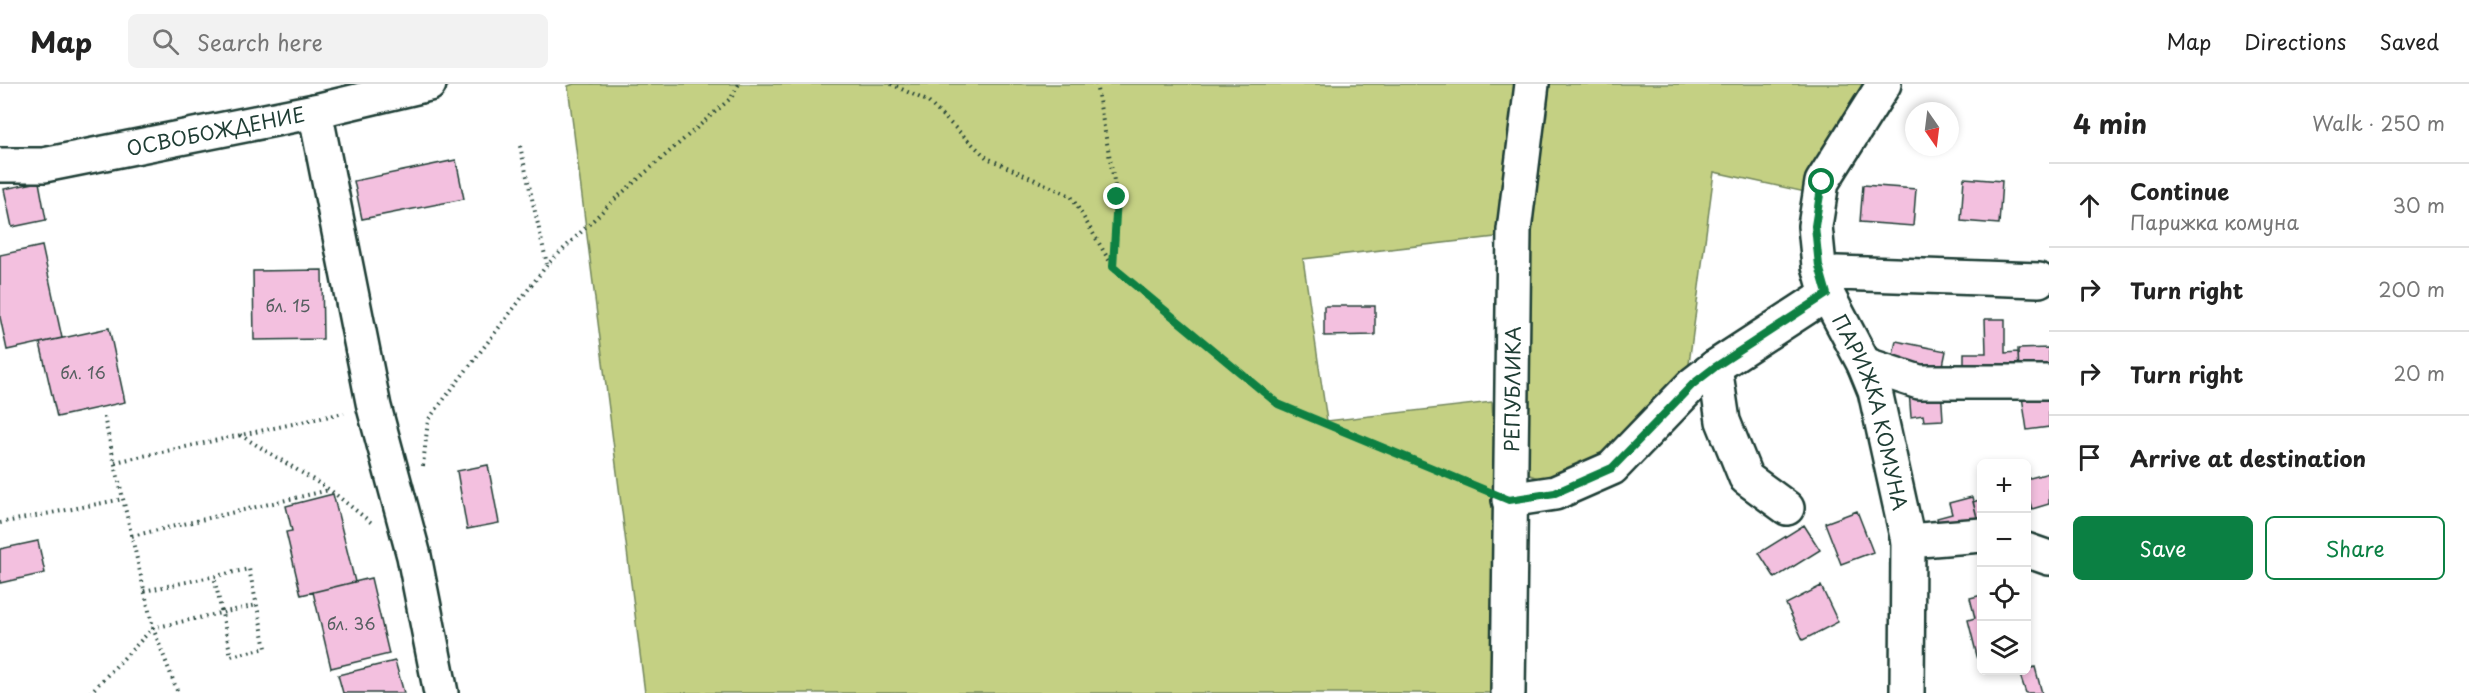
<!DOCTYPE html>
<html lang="en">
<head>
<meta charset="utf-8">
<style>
  body { margin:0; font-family:"Playpen Sans",sans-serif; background:#f2f2f2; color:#222 }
  .controls { position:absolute; right:18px; bottom:18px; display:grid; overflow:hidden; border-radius:9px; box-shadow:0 3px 9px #0003 }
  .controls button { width:54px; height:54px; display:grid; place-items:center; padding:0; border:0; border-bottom:2px solid #e0e0e0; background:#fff; color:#222; font:30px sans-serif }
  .compass { position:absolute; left:1905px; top:18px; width:54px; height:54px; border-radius:50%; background:#fff; box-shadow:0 3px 9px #0003; rotate:166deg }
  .stop { position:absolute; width:18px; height:18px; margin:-14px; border:4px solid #0b8043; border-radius:50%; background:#fff }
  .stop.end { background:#0b8043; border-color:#fff; box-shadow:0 2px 6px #0008 }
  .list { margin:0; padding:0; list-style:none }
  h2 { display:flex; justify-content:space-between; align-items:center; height:78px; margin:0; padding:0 24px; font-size:26px }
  h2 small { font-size:20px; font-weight:400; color:#767676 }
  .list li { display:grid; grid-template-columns:39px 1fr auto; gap:18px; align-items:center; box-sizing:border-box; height:84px; padding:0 24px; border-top:2px solid #e0e0e0 }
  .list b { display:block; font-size:22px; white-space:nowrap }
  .list p { margin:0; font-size:20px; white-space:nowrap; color:#767676 }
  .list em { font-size:20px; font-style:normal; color:#767676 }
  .actions { display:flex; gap:12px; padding:18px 24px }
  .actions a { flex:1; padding:14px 0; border:2px solid #0b8043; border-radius:9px; text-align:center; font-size:21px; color:#0b8043 }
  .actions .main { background:#0b8043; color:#fff }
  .icon { flex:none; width:33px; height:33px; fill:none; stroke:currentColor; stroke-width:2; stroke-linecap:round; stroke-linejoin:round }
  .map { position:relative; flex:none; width:2049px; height:609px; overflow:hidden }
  header { display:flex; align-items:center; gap:36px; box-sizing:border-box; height:84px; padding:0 30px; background:#fff; border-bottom:2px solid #e0e0e0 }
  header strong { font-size:28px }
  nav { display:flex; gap:33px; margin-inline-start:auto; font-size:21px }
  .search { width:420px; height:54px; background:#f2f2f2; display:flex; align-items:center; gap:15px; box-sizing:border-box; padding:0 21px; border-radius:9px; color:#767676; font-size:22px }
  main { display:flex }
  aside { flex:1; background:#fff }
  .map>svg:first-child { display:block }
  .green { fill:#c4d083; stroke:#72865c; stroke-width:1.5 }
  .building { fill:#f3c0df; stroke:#1f3d34; stroke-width:1.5 }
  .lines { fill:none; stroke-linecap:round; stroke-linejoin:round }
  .minor-casing { stroke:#1f3d34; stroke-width:38 }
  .path { stroke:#1f3d34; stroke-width:4; stroke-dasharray:1.5 4.5; stroke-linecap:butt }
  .minor { stroke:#fff; stroke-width:33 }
  .route { stroke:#0b8043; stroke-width:8 }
  .labels { text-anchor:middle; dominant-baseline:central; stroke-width:4.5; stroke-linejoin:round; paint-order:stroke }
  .number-label { font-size:16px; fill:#545e5f }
  .street-label { font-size:20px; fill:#1f3d34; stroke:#fff }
</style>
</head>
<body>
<header>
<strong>Map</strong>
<div class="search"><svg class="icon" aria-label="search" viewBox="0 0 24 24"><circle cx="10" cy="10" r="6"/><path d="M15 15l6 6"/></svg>Search here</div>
<nav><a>Map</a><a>Directions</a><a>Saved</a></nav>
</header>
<main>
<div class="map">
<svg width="2049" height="609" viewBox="0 0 2049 609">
  <rect width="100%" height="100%" fill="#fff"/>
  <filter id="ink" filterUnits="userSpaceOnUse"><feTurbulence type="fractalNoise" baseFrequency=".0167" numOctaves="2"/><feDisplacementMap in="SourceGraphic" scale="12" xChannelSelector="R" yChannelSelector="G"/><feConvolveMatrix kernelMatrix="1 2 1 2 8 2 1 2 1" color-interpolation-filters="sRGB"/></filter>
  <g filter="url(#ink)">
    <path class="green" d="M574 0H1519L1504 152 1303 175 1327 337 1492 318 1498 441 1496 609H645L568 2Z
      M1548 0H1872L1805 108 1714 88 1687 295 1612 369 1546 397 1527 390 1531 147Z"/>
    <path class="building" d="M456 76 464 115 362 135 354 97Z
      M1964 94 2002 97 1999 140 1961 137Z
      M39 98 46 136 12 143 4 105Z
      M1863 101 1916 105 1913 142 1860 138Z
      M42 162 62 254 7 266 0 233V171Z
      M322 186 323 255 254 256 253 187Z
      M1324 222H1375V251L1324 252Z
      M1985 235H2005V269L2018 268 2019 291H1964V269H1986Z
      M109 244 125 318 57 333 40 259Z
      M1896 257 1946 267 1941 291 1891 281Z
      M2049 264V289L2019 291 2018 265Z
      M2049 302V343L2027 346 2021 306Z
      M1941 304 1943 336 1924 337 1923 331 1911 333 1909 307Z
      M488 381 499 439 467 445 457 387Z
      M2049 389V420L2032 425 2026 405V395Z
      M333 410 355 498 301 511 286 448 292 447 286 422Z
      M1972 413 1979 441 1941 452 1937 434 1952 430 1949 419Z
      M1982 415V441H1979L1973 418Z
      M1857 427 1873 468 1841 480 1825 439Z
      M1804 441 1820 466 1775 494 1759 469Z
      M38 457 45 489 0 499V465Z
      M371 494 389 570 331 584 313 508Z
      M1821 502 1838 538 1803 556 1786 520Z
      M1982 511V576H1978L1968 536 1975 534 1970 514Z
      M395 577 404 609H343L338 591Z
      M2035 583 2042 609H2026L2019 588Z"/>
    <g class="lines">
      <defs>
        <g id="minor">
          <path id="s1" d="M1884 0 1822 98 1815 142 1819 182 1827 210 1864 280 1875 307 1908 457 1907 609"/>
          <path d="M315 27 374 323 414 472 441 609"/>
          <path id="s2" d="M0 81H44L315 27 429 0"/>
          <path d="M1864 280 1919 298H2049"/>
          <path d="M1715 283 1723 337 1746 394 1787 424"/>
          <path d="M1509 416 1555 409 1612 384 1693 300 1715 283 1827 210 1829 194 1837 189 2039 196"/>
          <path d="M1908 457 1982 451"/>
          <path d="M2026 466 2049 474"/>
          <path id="s3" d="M1508 609 1514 146 1532 0"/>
        </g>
      </defs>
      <use href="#minor" class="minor-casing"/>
      <path class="path" d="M891 0 927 17 987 74 1071 112 1113 183 1277 320 1481 404
        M1096 0 1117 113 1113 183
        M520 62 547 180
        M104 333 153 544 178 609
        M240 351 330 406 373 440
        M115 378 344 329
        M423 382 428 336 547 181 614 116 731 14 739 0
        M0 439 123 415
        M132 452 329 406
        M144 507 249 485 266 564 231 572 214 492
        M90 609 153 544 257 521"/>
      <use href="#minor" class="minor"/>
    </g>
  </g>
  <g class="lines" filter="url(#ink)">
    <path class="route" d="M1117 113 1113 183 1278 320 1509 416 1555 409 1612 384 1693 300 1715 283 1827 210 1819 182 1815 142 1822 98"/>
  </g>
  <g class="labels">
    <g class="number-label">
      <text x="288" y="221">бл. 15</text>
      <text x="83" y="288">бл. 16</text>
      <text x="351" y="539">бл. 36</text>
    </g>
    <g class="street-label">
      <text stroke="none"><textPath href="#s2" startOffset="219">ОСВОБОЖДЕНИЕ</textPath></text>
      <text stroke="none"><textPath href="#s3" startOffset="304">РЕПУБЛИКА</textPath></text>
      <text stroke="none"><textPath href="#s1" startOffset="357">ПАРИЖКА КОМУНА</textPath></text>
    </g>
  </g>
</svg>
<div class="controls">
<button>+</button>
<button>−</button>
<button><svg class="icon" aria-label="locate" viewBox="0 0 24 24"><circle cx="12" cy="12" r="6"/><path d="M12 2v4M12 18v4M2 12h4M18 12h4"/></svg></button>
<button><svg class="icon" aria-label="layers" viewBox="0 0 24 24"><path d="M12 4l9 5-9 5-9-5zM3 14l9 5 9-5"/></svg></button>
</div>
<svg class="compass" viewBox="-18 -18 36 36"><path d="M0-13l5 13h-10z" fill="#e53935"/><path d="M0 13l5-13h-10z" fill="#767676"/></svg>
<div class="stop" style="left:1822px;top:98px"></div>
<div class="stop end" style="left:1117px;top:113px"></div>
</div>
<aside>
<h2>4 min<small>Walk · 250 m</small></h2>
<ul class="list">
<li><svg class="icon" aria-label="ahead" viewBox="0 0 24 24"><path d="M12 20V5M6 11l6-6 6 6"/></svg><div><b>Continue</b><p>Парижка комуна</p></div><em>30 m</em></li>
<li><svg class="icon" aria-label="right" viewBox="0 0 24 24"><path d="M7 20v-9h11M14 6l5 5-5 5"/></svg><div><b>Turn right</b></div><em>200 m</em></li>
<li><svg class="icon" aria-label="right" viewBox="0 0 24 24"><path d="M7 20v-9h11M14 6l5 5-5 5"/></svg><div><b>Turn right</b></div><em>20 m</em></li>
<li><svg class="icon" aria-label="arrive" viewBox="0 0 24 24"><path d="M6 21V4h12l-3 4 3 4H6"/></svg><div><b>Arrive at destination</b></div></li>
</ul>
<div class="actions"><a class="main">Save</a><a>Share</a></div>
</aside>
</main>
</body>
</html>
